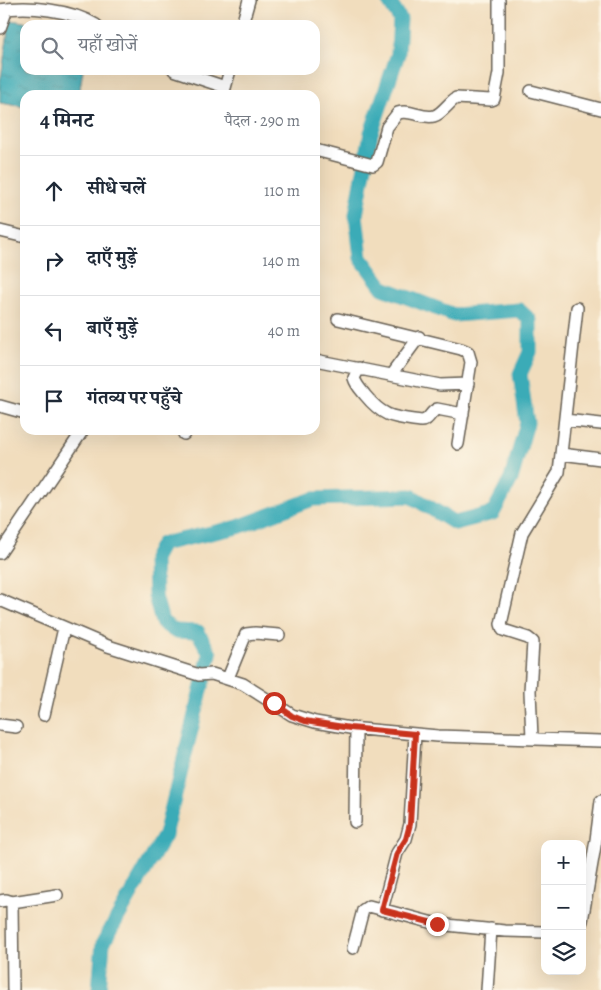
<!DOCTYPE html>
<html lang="hi">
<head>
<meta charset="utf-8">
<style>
  body { margin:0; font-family:Alegreya,"Noto Serif Devanagari",serif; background:#f6f6f7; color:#1f2937 }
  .controls { position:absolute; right:15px; bottom:15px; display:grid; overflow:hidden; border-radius:10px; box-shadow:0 5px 20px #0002 }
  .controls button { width:45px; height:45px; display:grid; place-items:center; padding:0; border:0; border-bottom:1px solid #e0e1e3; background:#fff; color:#1f2937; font:25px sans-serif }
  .stop { position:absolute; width:15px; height:15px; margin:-11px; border:4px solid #c8321e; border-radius:50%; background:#fff }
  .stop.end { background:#c8321e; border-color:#fff; box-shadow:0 1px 5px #0008 }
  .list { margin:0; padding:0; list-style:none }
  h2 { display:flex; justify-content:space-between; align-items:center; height:65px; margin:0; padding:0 20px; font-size:21px }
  h2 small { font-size:16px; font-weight:400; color:#747a83 }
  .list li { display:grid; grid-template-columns:32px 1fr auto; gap:15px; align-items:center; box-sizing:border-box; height:70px; padding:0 20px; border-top:1px solid #e0e1e3 }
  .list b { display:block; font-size:19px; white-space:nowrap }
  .list em { font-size:16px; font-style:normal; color:#747a83 }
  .icon { flex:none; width:28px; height:28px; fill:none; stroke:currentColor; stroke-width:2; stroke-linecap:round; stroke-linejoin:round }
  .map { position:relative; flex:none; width:601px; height:990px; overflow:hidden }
  .search { position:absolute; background:#fff; box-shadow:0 5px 20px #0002; left:20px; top:20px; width:300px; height:55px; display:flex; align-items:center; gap:12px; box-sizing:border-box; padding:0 18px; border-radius:15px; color:#747a83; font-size:19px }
  .panel { position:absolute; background:#fff; box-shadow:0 5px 20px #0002; left:20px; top:90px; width:300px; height:345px; border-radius:15px }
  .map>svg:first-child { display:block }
  .water { fill:url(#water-ripples); stroke:#2c646a }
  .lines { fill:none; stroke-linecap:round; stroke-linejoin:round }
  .river { stroke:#3babb7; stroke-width:15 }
  .minor-casing { stroke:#676054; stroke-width:14 }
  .minor { stroke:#fff; stroke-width:11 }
  .route { stroke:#c8321e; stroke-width:6 }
</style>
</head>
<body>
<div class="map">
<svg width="601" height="990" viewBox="0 0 601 990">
  <defs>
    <pattern id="water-ripples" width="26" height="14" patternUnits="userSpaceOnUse" patternTransform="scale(1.25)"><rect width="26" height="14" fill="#3babb7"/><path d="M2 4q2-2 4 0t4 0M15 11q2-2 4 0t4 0" fill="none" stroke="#318a94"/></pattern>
  </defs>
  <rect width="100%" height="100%" fill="#fcf5e5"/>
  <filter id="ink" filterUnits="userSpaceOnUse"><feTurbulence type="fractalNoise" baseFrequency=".02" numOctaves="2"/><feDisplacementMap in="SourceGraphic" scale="10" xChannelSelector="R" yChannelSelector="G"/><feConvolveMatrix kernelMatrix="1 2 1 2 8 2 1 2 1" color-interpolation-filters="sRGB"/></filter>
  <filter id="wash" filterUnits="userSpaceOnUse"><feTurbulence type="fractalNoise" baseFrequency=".0096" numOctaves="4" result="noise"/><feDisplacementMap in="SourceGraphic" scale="20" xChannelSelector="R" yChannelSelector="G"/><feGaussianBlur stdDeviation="1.12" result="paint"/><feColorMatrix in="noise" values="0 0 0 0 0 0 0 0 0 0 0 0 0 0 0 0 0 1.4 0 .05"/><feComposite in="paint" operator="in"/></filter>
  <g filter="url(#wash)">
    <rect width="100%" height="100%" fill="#f1ddbd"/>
    <path class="water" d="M10 20 45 25H25V70H83L79 95H25V107L0 103V83Z"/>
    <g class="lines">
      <path class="river" d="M99 990 103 943 165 835 210 654 198 632 175 631 162 622 155 596 154 559 162 544 238 527 313 499 411 496 455 523 493 513 511 479 527 423 520 374 530 352V320L519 310 454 315 383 288 361 258 356 215 371 133 398 54 400 19 388 0"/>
    </g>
  </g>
  <g filter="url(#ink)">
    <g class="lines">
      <defs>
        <path id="minor" d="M0 10C29 5 71 10 96 25
          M242 25 249 0
          M0 28 7 9
          M174 70 225 87
          M531 91 601 109
          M223 95 230 70
          M315 150 373 165 377 162 387 127 398 113C410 109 422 119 434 116 442 114 449 102 456 98L491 100 494 99 499 73V0
          M0 231 25 237
          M338 319 461 349 468 352 471 362 458 444
          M315 360 440 385 468 384
          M359 368 354 378C356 385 361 390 365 395 384 418 393 417 421 421 429 421 430 412 437 409L463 414
          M391 375 419 337
          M0 406 25 413
          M565 420 601 424
          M184 434 186 430
          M561 454 601 459
          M0 553 83 430
          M0 600 108 646 199 675 212 674 243 684 292 715 315 722 350 728 438 736 601 741
          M228 678 246 634 255 633 279 635
          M44 715 64 628
          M0 725 16 727
          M532 738 530 691 533 642 528 638 503 630 501 624 522 533 559 472 577 308
          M355 822 356 729
          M0 901 6 900 12 902 57 895
          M12 902 13 990
          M382 910 397 853 406 839 410 824 415 734
          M582 921 596 840 601 801
          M353 948 363 910 369 906 437 924 505 931 545 932
          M487 990 491 929"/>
      </defs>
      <use href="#minor" class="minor-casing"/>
      <use href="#minor" class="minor"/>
    </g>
  </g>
  <g class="lines" filter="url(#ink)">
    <path class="route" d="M274 703 292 716 305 721 350 728 415 734 410 824 406 839 397 853 382 910 437 924"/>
  </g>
</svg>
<div class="controls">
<button>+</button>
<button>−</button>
<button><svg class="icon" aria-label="layers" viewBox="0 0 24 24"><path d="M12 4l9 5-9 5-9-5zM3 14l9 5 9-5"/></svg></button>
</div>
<div class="stop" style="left:274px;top:703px"></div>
<div class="stop end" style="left:437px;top:924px"></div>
<div class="search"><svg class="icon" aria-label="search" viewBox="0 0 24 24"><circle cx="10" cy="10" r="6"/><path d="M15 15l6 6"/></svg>यहाँ खोजें</div>
<section class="panel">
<h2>4 मिनट<small>पैदल · 290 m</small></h2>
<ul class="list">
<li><svg class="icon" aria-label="ahead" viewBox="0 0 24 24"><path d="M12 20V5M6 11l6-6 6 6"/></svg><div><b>सीधे चलें</b></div><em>110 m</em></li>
<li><svg class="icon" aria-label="right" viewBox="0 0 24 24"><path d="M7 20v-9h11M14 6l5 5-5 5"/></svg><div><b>दाएँ मुड़ें</b></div><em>140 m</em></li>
<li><svg class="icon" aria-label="left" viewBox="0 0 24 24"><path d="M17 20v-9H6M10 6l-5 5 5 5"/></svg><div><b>बाएँ मुड़ें</b></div><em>40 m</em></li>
<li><svg class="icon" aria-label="arrive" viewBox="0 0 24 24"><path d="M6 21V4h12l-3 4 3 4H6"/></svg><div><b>गंतव्य पर पहुँचे</b></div></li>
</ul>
</section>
</div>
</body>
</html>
